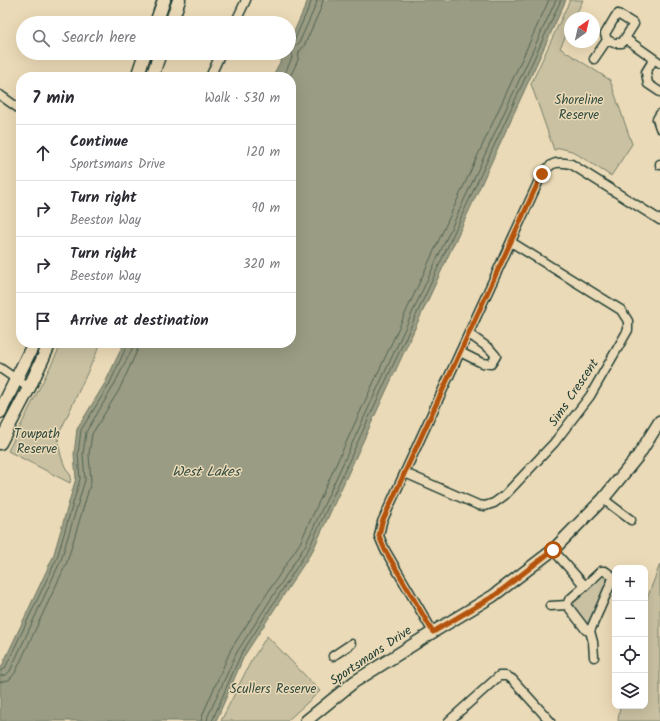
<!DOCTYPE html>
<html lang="en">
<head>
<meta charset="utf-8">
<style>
  body { margin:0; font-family:Kalam,sans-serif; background:#f2f2f3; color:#2b2b33 }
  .controls { position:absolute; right:12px; bottom:12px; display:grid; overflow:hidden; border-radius:8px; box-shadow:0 4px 16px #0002 }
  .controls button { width:36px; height:36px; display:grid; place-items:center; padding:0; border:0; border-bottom:1px solid #e1e1e2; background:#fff; color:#2b2b33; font:20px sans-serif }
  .compass { position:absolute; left:564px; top:12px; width:36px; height:36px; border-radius:50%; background:#fff; box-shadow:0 4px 16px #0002; rotate:34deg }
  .stop { position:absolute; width:12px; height:12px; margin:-9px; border:3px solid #b45309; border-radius:50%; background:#fff }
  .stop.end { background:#b45309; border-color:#fff; box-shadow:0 1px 4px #0008 }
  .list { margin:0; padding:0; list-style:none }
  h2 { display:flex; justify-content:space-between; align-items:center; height:52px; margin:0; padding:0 16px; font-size:17px }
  h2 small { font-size:13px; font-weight:400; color:#7c7c81 }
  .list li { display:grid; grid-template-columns:26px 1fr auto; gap:12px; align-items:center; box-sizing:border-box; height:56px; padding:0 16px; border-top:1px solid #e1e1e2 }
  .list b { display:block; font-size:15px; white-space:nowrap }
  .list p { margin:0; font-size:13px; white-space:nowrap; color:#7c7c81 }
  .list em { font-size:13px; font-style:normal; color:#7c7c81 }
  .icon { flex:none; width:22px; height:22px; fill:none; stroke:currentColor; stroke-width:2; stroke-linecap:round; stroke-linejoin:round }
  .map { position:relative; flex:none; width:660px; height:721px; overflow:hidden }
  .search { position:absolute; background:#fff; box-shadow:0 4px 16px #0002; left:16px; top:16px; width:280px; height:44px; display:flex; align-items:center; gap:10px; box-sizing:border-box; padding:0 14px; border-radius:22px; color:#7c7c81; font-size:15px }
  .panel { position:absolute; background:#fff; box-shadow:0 4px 16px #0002; left:16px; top:72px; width:280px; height:276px; border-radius:16px }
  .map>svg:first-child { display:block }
  .green { fill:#cac1a2; stroke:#747f6b }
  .water { fill:#9a9c83; stroke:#697663 }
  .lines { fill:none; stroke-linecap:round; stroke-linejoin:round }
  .shore { stroke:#506354; stroke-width:1 }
  .minor-casing { stroke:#1f3d34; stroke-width:11 }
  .tertiary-casing { stroke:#1f3d34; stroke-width:14 }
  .secondary-casing { stroke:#1f3d34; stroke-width:15 }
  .minor { stroke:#ebdab7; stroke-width:8 }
  .tertiary { stroke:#ebdab7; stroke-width:11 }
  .secondary { stroke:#ebdab7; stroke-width:12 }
  .route { stroke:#b45309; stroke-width:5 }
  .labels { text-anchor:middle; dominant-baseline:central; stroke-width:3; stroke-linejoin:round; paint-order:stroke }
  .park-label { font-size:13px; fill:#304a3f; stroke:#ebdab7 }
  .street-label { font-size:13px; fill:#1f3d34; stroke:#ebdab7 }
  .water-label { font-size:14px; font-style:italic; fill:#314b40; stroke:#ebdab7 }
</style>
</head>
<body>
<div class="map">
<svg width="660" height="721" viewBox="0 0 660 721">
  <rect width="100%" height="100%" fill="#ebdab7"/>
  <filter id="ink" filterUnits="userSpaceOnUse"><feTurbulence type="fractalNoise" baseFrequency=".025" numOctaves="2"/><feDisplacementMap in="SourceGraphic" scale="8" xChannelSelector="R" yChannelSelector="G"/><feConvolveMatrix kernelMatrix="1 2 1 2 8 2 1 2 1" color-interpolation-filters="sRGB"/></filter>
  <g filter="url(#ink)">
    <path class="green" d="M570 0H583L574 18H570V27L560 48 610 80 632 144 611 176 572 151 560 148 554 150 531 84Z
      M62 343H101L58 436C59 450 62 465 71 476L70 483 8 451Z
      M660 564V721H618L620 706H645V604Z
      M601 571 612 576 590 631 570 610 569 600Z
      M267 636 320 691 287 721H221L250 663Z"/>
    <path class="water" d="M308 0H566L313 550 244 656 216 721H0V670L53 557 76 478 74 454 77 429 105 383 124 343H291V77H272L285 53H289V43Z"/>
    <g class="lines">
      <path class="shore" d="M289 43H292L294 41 312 0
        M283 77 292 58V49L299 43 316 5 317 0
        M290 77 298 60 299 52 304 46 321 8 323 0
        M0 671 3 670 5 668 57 558 80 479 78 454 81 430 109 385 128 343
        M0 676 6 675 10 671 61 560 85 480 83 454 86 432 113 387 132 349 133 343
        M0 682 9 680 15 673 67 562 91 482 89 454 92 434 119 390 137 351 139 343
        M201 721 203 714 231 649 300 543 549 0
        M207 721 208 716 237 652 305 546 556 0
        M212 721 241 654 309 548 561 0"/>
      <defs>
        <path id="minor" d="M618 14 634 24 622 43H614L607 40 605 34 615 17Z
          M235 23 246 0
          M626 39 660 63
          M594 59 607 40
          M654 59 646 72 648 84 660 92
          M210 77 221 53
          M0 95 21 110
          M660 114 657 119 660 128
          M660 164V165
          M460 352 482 363 491 364 496 356 490 349 469 334
          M0 368 29 388
          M405 473 478 505 485 506 494 503 505 495 554 443 590 396 628 330V321L621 310 511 242
          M603 499 631 520
          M553 550 585 586 601 571H605L612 576V581L590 631 586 630 567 605 569 600 585 586
          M550 606 567 605
          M590 631 593 642 594 657
          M433 632 385 550 379 536 382 522 542 174C552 162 556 161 571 164L660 220
          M333 656 351 644
          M449 721 499 676H506L512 679 550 721"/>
        <path id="tertiary" d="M306 721 354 682 433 632 493 596 553 550 603 499 638 456 660 421"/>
        <path id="secondary" d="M156 23 164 0
          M171 23 179 0
          M137 77 145 53
          M152 77 160 53
          M0 412 34 343
          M0 443 29 388 50 343"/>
      </defs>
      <use href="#minor" class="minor-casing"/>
      <use href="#tertiary" class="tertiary-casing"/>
      <use href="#secondary" class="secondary-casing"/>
      <use href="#minor" class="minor"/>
      <use href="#tertiary" class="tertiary"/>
      <use href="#secondary" class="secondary"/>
    </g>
  </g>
  <g class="lines" filter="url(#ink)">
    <path class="route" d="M542 174 382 522 379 536 385 550 433 632 494 596 553 550"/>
  </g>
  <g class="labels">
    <g class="park-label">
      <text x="579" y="100">Shoreline<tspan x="579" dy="15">Reserve</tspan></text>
      <text x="37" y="434">Towpath<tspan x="37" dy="15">Reserve</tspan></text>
      <text x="273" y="689">Scullers Reserve</text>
    </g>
    <g class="street-label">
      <text transform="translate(574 393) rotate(-56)">Sims Crescent</text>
      <text transform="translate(371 656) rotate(-34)">Sportsmans Drive</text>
    </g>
    <g class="water-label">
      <text x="206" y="472">West Lakes</text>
    </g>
  </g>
</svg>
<div class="controls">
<button>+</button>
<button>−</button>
<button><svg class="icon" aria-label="locate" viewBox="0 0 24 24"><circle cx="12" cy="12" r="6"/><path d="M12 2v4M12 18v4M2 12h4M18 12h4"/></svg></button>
<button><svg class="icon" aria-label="layers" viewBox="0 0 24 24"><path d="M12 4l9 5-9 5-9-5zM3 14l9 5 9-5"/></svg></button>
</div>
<svg class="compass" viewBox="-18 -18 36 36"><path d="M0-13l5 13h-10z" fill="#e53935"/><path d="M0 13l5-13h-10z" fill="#7c7c81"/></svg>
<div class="stop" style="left:553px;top:550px"></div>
<div class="stop end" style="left:542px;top:174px"></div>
<div class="search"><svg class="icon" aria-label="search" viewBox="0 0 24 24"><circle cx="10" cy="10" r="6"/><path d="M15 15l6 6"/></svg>Search here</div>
<section class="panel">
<h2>7 min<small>Walk · 530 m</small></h2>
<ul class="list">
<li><svg class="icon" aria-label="ahead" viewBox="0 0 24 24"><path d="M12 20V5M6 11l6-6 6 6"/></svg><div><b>Continue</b><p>Sportsmans Drive</p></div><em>120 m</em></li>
<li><svg class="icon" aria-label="right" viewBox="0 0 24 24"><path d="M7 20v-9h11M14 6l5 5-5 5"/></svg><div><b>Turn right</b><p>Beeston Way</p></div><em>90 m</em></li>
<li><svg class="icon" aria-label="right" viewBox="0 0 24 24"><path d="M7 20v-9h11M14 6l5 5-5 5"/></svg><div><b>Turn right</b><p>Beeston Way</p></div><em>320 m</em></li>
<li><svg class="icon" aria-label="arrive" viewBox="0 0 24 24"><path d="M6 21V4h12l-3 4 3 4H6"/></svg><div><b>Arrive at destination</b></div></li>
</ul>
</section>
</div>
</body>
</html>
